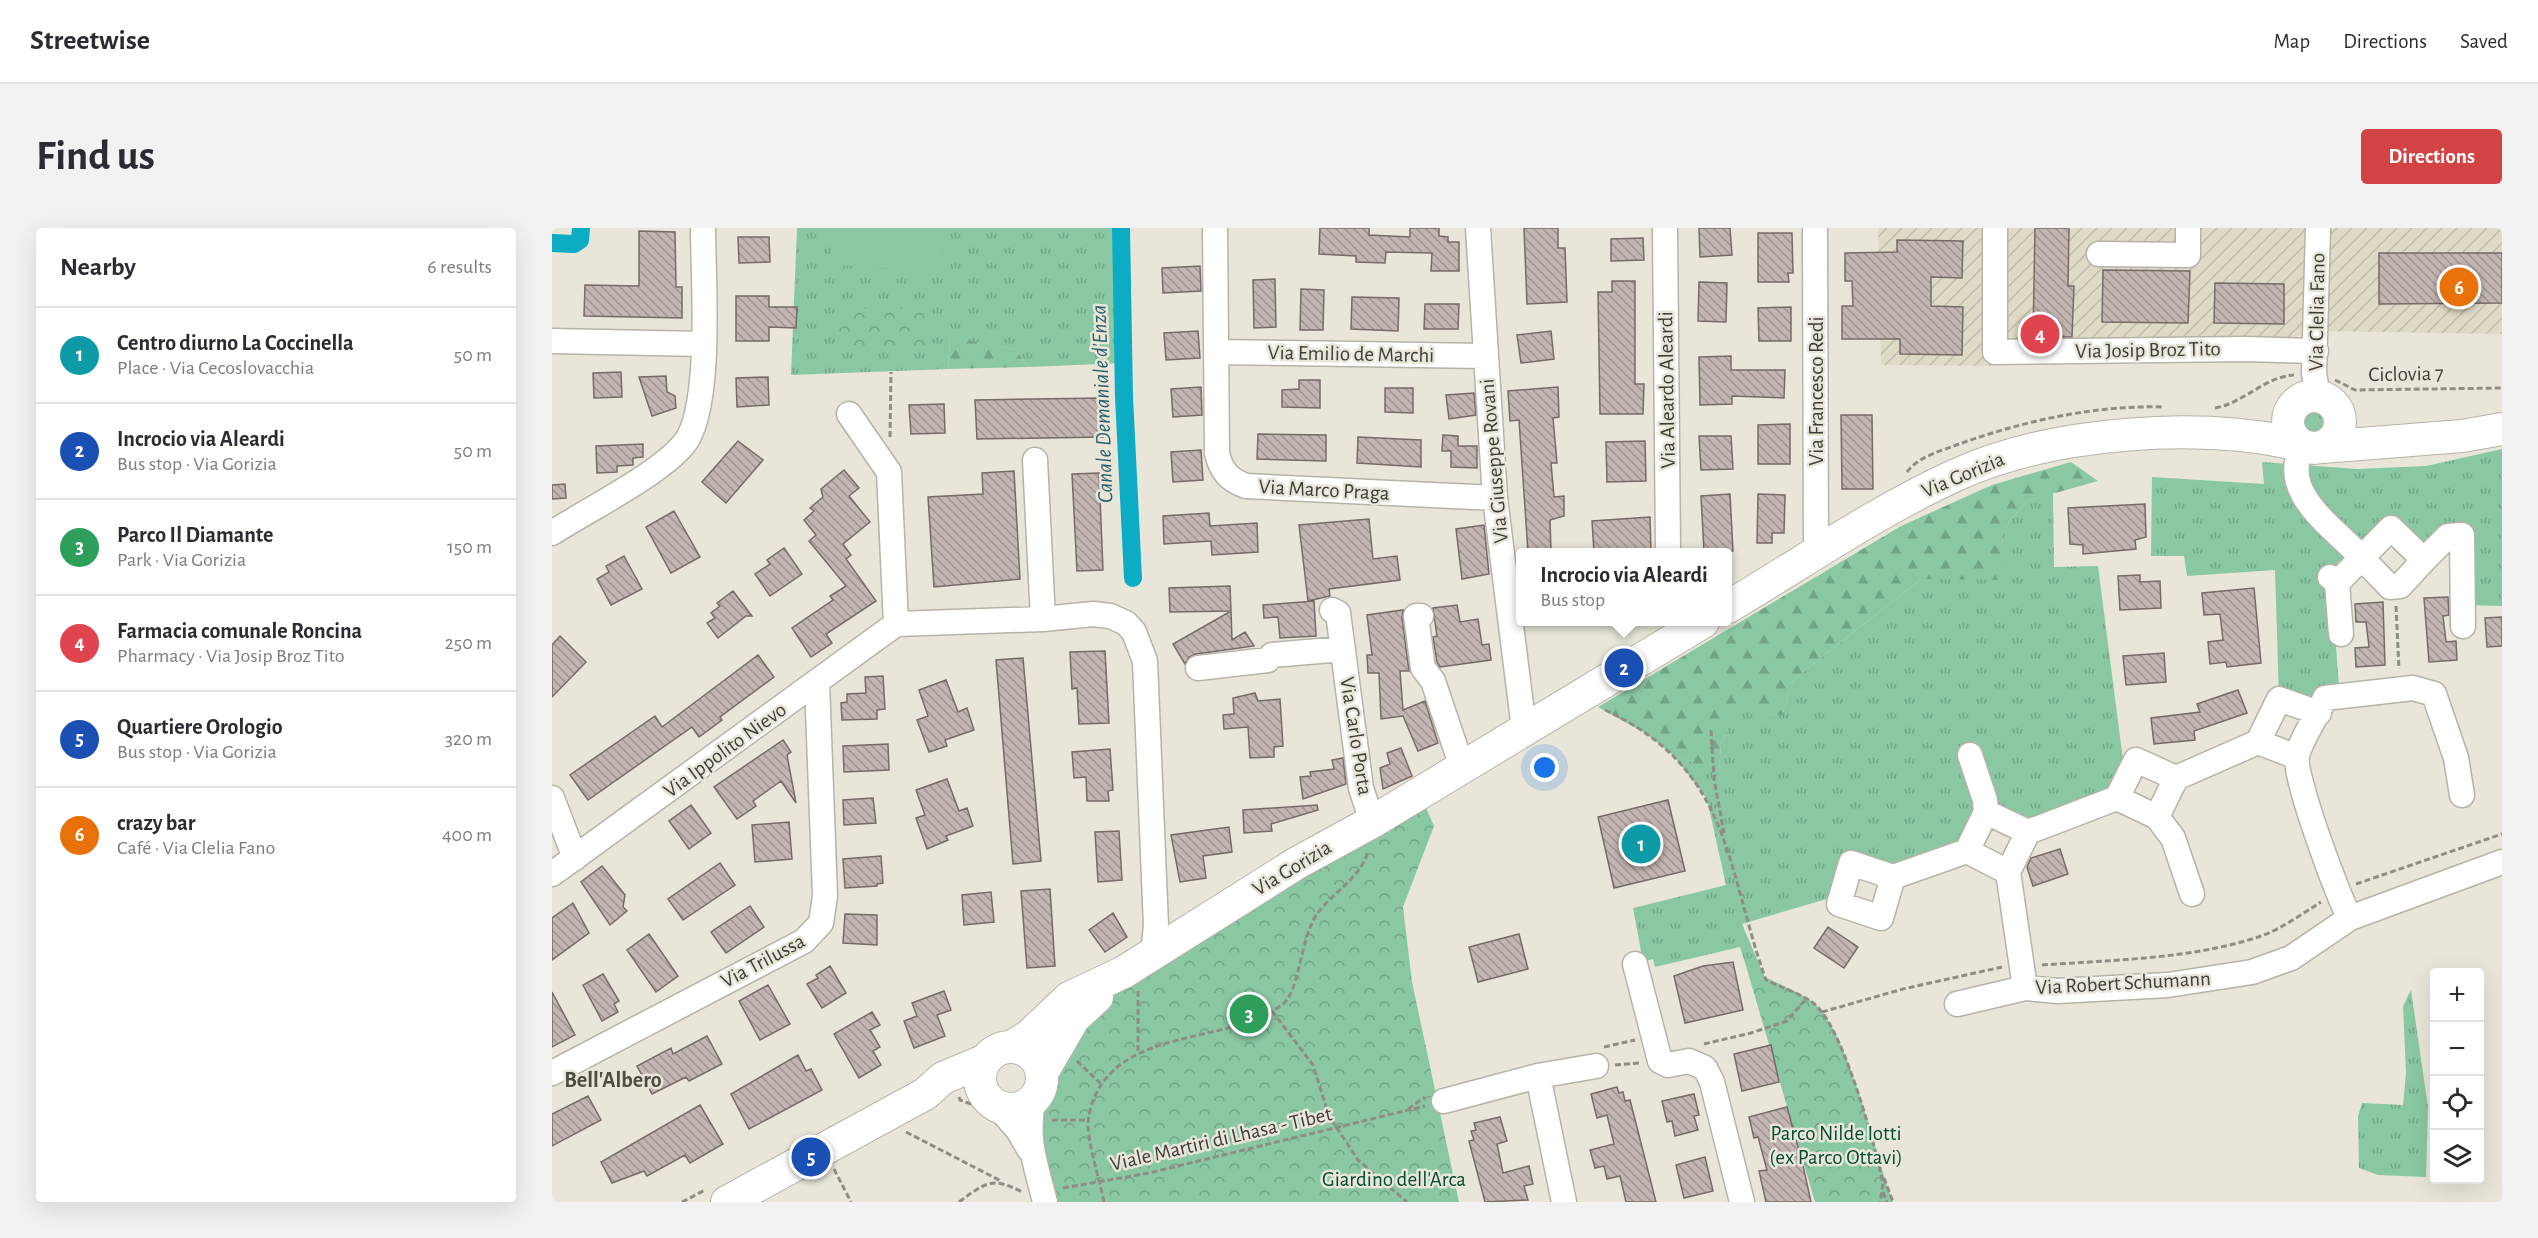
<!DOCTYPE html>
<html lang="en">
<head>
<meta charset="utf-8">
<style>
  body { margin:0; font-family:"Alegreya Sans",sans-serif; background:#f2f2f3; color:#2b2b33 }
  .controls { position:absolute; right:18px; bottom:18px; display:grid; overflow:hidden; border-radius:6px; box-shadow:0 6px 24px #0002 }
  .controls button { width:54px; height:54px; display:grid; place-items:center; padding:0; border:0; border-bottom:2px solid #e1e1e2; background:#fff; color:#2b2b33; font:30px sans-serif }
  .you { position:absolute; left:993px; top:540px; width:21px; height:21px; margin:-15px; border:4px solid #fff; border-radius:50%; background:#1a73e8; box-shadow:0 0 0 9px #1a73e833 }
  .badge { display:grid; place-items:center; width:39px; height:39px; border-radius:50%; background:#d24344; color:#fff; font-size:20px; font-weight:700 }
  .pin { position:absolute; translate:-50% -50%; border:3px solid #fff; box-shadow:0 2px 6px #0006 }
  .popup { position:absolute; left:964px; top:320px; width:216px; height:78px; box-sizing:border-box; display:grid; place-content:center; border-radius:6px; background:#fff; filter:drop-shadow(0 2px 4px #0005); font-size:20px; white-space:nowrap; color:#7c7c81 }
  .popup b { font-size:22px; color:#2b2b33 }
  .popup::after { content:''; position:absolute; left:50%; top:100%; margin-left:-12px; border:12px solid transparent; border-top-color:#fff }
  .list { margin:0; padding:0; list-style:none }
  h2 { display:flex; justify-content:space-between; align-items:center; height:78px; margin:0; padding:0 24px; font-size:26px }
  h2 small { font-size:20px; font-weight:400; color:#7c7c81 }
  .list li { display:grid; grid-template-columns:39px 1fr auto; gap:18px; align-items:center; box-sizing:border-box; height:96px; padding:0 24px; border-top:2px solid #e1e1e2 }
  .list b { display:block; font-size:22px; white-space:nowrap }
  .list p { margin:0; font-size:20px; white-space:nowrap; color:#7c7c81 }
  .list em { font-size:20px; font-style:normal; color:#7c7c81 }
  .icon { flex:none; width:33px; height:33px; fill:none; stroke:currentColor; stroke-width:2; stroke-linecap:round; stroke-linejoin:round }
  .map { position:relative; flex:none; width:1950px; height:974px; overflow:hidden; border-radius:6px }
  header { display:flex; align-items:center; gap:36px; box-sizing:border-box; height:84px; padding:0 30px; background:#fff; border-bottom:2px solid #e1e1e2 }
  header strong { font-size:28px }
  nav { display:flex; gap:33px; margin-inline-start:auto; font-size:21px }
  .intro { display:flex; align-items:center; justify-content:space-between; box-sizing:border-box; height:144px; padding:0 36px }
  h1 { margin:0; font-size:42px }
  .button { padding:15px 27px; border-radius:6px; background:#d24344; color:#fff; font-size:21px; font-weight:700 }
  main { display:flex; gap:36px; padding:0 36px }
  aside { flex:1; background:#fff; border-radius:6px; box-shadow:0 6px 24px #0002 }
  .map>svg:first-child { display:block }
  .industrial { fill:url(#industrial-furrows) }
  .grass { fill:url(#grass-tufts) }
  .forest { fill:url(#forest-firs) }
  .park { fill:url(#park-crowns) }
  .pitch { fill:#8ac8a4 }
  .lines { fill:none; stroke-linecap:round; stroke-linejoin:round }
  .canal { stroke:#0cadc4; stroke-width:18 }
  .building { fill:url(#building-back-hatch); stroke:#776a67; stroke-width:1.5 }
  .minor-casing { stroke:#b6b3a7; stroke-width:27 }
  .major-casing { stroke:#b6b3a7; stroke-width:34 }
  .path { stroke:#8f8d85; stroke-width:3; stroke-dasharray:6 3; stroke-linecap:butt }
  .minor { stroke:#fff; stroke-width:24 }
  .major { stroke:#fff; stroke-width:32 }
  .labels { text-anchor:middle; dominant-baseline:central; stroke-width:5; stroke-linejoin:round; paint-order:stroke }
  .street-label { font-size:21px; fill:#3e3d38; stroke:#e9e6d9 }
  .park-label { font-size:21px; fill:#004e2e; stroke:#e9e6d9 }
  .water-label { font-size:22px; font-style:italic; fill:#285f69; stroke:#e9e6d9 }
  .neighbourhood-label { font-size:22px; font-weight:bold; fill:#4f4d42; stroke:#e9e6d9 }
</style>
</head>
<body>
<header>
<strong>Streetwise</strong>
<nav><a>Map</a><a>Directions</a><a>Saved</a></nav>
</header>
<div class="intro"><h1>Find us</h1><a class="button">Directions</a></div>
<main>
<aside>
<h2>Nearby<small>6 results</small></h2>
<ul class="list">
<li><span class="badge" style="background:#0f9aa8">1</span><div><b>Centro diurno La Coccinella</b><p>Place · Via Cecoslovacchia</p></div><em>50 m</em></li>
<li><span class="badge" style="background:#1a4fb4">2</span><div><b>Incrocio via Aleardi</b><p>Bus stop · Via Gorizia</p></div><em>50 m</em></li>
<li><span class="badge" style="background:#2e9e5b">3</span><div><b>Parco Il Diamante</b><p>Park · Via Gorizia</p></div><em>150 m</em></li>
<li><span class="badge" style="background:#e0444e">4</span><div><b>Farmacia comunale Roncina</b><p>Pharmacy · Via Josip Broz Tito</p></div><em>250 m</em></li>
<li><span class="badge" style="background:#1a4fb4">5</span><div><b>Quartiere Orologio</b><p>Bus stop · Via Gorizia</p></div><em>320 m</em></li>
<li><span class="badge" style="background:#e8710a">6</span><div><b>crazy bar</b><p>Café · Via Clelia Fano</p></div><em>400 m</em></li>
</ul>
</aside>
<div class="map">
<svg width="1950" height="974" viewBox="0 0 1950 974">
  <defs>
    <pattern id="industrial-furrows" width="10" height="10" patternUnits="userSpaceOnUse" patternTransform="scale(1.5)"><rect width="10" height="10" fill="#dfdac6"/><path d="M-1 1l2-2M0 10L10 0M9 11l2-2" fill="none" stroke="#c0bcab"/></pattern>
    <pattern id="grass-tufts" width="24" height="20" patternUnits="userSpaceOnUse" patternTransform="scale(1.5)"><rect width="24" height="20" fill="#8ac8a4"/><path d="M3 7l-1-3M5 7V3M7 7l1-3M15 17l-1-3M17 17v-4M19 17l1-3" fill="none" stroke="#72a487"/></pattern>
    <pattern id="forest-firs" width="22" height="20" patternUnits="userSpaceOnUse" patternTransform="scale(1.5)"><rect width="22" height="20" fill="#8ac8a4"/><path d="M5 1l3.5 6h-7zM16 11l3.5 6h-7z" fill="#72a487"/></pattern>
    <pattern id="park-crowns" width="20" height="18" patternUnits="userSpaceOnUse" patternTransform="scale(1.5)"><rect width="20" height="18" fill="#8ac8a4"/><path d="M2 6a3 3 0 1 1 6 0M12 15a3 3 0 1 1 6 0" fill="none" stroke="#72a487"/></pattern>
    <pattern id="building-back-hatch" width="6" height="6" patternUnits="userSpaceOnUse" patternTransform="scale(1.5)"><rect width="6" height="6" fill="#c3b5b1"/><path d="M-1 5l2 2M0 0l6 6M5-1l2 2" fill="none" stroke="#a09491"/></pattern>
  </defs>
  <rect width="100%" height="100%" fill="#e9e6d9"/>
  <path class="industrial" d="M1326 0H1950V106L1765 103 1703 121 1443 124 1439 138 1329 137Z"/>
  <path class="grass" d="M245 0H569L571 135 477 139 463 121 398 110 396 141 239 147Z
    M1759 181 1775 185 1780 193 1777 204 1758 210 1747 203 1744 197 1751 184Z
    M1950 221V378L1911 377 1910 307 1872 332 1839 300 1779 350 1787 459 1773 470 1727 471 1723 342 1635 348 1632 328H1599L1600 249 1712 256 1710 234 1805 241 1874 238Z
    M1501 265 1502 339 1546 338 1571 532 1557 562 1481 593 1433 572 1415 623 1341 649 1299 635 1278 670 1190 696 1214 752 1194 738 1188 719 1103 739 1101 731 1091 734 1081 680 1174 657 1155 571 1122 528 1167 543 1169 516 1186 478 1230 488 1242 451 1369 351H1452L1450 303 1475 273Z
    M1859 762 1876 879 1874 949 1826 947 1807 940 1806 888 1810 875 1851 877 1854 845 1851 778Z"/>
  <path class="forest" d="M398 109 463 121 477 139 396 141Z
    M1519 234 1546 253 1475 273 1450 303 1453 352 1369 351 1242 451 1230 488 1186 479 1169 516 1167 544 1122 528 1093 505 1046 479 1349 298 1440 257Z"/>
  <path class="park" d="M287 81H374V120H287Z
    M874 580 882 598 851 679 860 754 907 974H498L477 817 742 651Z
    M1194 738C1213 751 1247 763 1262 775 1297 805 1323 927 1341 974H1263Z"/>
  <path class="pitch" d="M280 0H391L389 43 279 37Z"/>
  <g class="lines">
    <path class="canal" d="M569 0 572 169 581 350
      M0 15 22 16 28 12 29 0"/>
  </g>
  <path class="building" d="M768 0H817V7L858 9V0H887V8L896 9V14H907V43H879L880 25 834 24 833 35 804 34V28L767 26Z
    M972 0H1006V20H1013L1015 74 975 76Z
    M1147 0H1178L1180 27 1148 29Z
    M1483 0H1517L1516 58H1522L1520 109H1481Z
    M87 3 123 4 124 59H130V90L32 88 33 57 87 58Z
    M1206 5H1240L1241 45H1236L1237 54H1206Z
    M186 9H217L218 34 187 35Z
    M1091 10 1092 32 1059 33V11Z
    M1345 12 1411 13 1410 50 1379 49V78L1411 79 1410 127 1348 126V111H1290V78H1301L1300 53H1293V25L1345 24Z
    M1827 25H1950V75L1827 76Z
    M648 38 649 63 611 65 610 40Z
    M1551 42 1638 43 1636 95 1550 94Z
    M723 51 724 99 702 100 701 52Z
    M1060 53H1083V156H1092L1091 186H1048L1046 64H1060Z
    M1147 54 1175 55 1174 94 1146 93Z
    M1663 55 1732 56V96L1662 95Z
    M749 61 772 62 771 102H748Z
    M184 68H217V79H245L244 100 217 99V113H184Z
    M800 69 847 70 846 103 799 101Z
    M873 76H907L906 101H872Z
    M1239 79V113H1207L1206 80Z
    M646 103 648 130 614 132 612 105Z
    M999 103 1002 131 969 135 965 107Z
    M1179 128V142H1233L1232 170 1180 168V176L1148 177 1147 129Z
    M69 144 70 169 42 170 41 145Z
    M114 148 115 164 123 168 124 180 100 188 87 149Z
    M216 149 217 177 185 179 184 150Z
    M747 152H768V180L730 179V162L747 161Z
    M649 159 650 187 621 189 619 161Z
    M1006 159 1007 189 1001 190 1005 235H999L1002 269 1012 268V288L998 292 999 324H976L967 192 958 193 956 163Z
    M833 160H861V185L833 184Z
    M922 165 924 187 897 191 894 167Z
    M551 170V209L425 211 423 172Z
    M392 176 393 205 359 206 357 177Z
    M1289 187H1320L1321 261H1290Z
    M1238 196V236H1206V197Z
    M706 206 774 207V233L705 231Z
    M891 207 906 208V218H925V240L899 239V223H890Z
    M1147 208H1179L1181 241 1149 242Z
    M806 209 869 212V239L805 235Z
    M186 213 211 232 174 275 150 254Z
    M1093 213 1094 253 1055 254 1054 214Z
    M91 216V229L81 230V237L65 238V244L45 245 44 218Z
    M649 222 651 252 621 254 619 224Z
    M292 242 307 260 297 268 318 294 291 316 299 327 294 331 324 373 274 406 280 415 259 429 240 400 281 372 278 368 294 358 257 313 264 307 252 292 262 283 258 280 271 269 269 261Z
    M462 243 468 351 382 359 376 269 431 266 430 245Z
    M547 245 551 342 525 343 520 246Z
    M13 256 14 270 0 271V257Z
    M1178 266 1181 323 1152 324 1149 268Z
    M1206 266 1233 267 1232 305H1220V315H1205Z
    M1593 276 1594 309 1583 312 1584 321 1531 326V317L1518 316 1516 280Z
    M122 283 148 329 119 345 94 299Z
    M657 285 658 298 705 295 706 324 660 327 659 313 612 316 611 288Z
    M1098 289 1099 324H1042L1040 293Z
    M817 291 821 331 845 328 848 352 777 361 778 368 756 373 747 297Z
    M932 297 937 346 910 351 904 301Z
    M232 320 250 346 218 368 203 346 218 336 215 332Z
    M72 328 90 361 59 377 45 351 57 344 54 338Z
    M1588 347V354L1608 353 1609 380 1568 382 1566 348Z
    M678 358 679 383 618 384 617 360Z
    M1702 360 1709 435 1675 439 1674 434 1658 436 1656 414 1671 412 1668 386 1652 387 1650 365Z
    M181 363 200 388H194L166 410 155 395 163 390 159 385 168 378 165 375Z
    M1896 369 1897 387 1891 388 1894 414 1904 413 1905 432 1877 434 1872 370Z
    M762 373 764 408 728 410 726 389 712 390 711 377Z
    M1831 374 1833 437 1804 439 1803 420 1817 419 1814 394H1804L1803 376Z
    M905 377 908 394 926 391 930 417 937 416 939 432 888 439 885 434 881 409 885 408 881 380Z
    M851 382 850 390 857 443H848L851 482 873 473 886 515 866 523 851 488 829 491 827 445H816L815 427H820L815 387Z
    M679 383 680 412 693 404 702 418 644 426 637 429 633 436 621 416Z
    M1950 389V418L1935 419 1933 390Z
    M8 408 34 434 0 469V417Z
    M553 423 557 495 527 496 525 460 520 461 518 424Z
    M1612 425 1614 454 1574 457 1571 428Z
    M206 427 222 449 168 489 170 492 147 509 140 499 36 572 18 547 103 488 110 499Z
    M471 430 489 633 461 636 444 432Z
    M331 448 333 481 325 482V491L290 492 289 475 295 474V466L314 465 313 449Z
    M394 452 406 484 415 480 422 502 393 512 395 518 377 524 365 492 376 488 367 462Z
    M1686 462 1695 485 1642 503 1643 512 1602 516 1599 490 1648 484 1645 476Z
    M703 465 706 473 728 471 731 518 722 519V529L698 530 696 499 672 501 671 487 682 486 681 470Z
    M231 512 239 524 235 527 244 575 229 553 201 573 204 578 185 591 162 559Z
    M336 516 337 542 292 544 291 518Z
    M849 520 860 548 831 561 828 540 838 536 835 525Z
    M558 521 561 562 556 563 557 573H535L534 549 522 550 520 524Z
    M791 530 794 556 751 571 748 549 759 548 758 544 782 541 780 532Z
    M395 551 407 583 415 580 421 598 394 608 396 612 375 621 364 590 373 587 364 562Z
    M321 570 324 595 292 597 291 572Z
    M1116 572 1133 643 1062 660 1046 589Z
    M139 577 159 605 137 621 117 593Z
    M765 577 766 582 719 596 720 603 692 605 691 582Z
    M237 594 240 631 203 634 200 597Z
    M677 599 680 624 651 628 654 650 628 654 619 607Z
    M567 603 570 652 546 654 543 604Z
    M1508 621 1516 646 1481 658 1475 639 1479 630Z
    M329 628 331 655 325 656V658L293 660 291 631Z
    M168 635 183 657 131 692 116 671Z
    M50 638 73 667 71 679 75 683 58 697 29 654Z
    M498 661 503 738 475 740 469 663Z
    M439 664 442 694 412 697 410 667Z
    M21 675 37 705 0 732V690Z
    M198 678 212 699 174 725 159 704Z
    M561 685 575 709 553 724 537 702Z
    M293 686 325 687V717L291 715Z
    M1276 699 1306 719 1292 740 1262 720Z
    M97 706 126 748 104 764 75 722Z
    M967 706 976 741 926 754 917 719Z
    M1181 734 1191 782 1133 795 1122 748 1151 738Z
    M278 738 294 765 270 780 255 756 266 750 264 747Z
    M51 746 67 773 62 776 66 784 50 793 31 757Z
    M216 757 238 796 208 812 187 773Z
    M392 763 399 782 385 787 393 808 362 820 352 793 365 788 360 775Z
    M0 764 23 807 0 819Z
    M320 784 328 797 318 802 328 819 321 823 329 837 307 850 282 806Z
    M155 808 170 836 137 853 134 849 100 866 85 838 119 820 121 826Z
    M1219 817 1227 854 1190 863 1182 826Z
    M246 827 254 843 259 841 270 862 197 901 179 866Z
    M1065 859 1067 865 1071 864 1073 873 1078 872 1104 974H1074L1068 948 1055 951 1052 938 1043 940 1038 922 1062 916 1055 887 1045 890 1039 866Z
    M1142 866 1147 887 1142 888 1146 902 1123 908 1120 893 1115 894 1110 873Z
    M36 868 49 892 0 918V886Z
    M148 877 171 916 138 935 133 927 95 948 92 943 60 955 49 934Z
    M1235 879 1250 933 1259 974H1214L1207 943 1215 942 1206 909 1202 910 1197 889Z
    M948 889 955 913 945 916 951 945 977 938 981 956 972 958 976 972 933 974 917 913 922 912 919 903 924 902 922 895Z
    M1153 929 1161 963 1132 970 1124 937Z"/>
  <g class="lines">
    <defs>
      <path id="minor" d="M663 0 665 225C669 243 677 252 694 258L943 270
        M926 0 943 270 972 501
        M1113 0 1116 324
        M1263 0 1264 326
        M1443 0V124L1694 121 1764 123
        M1547 26 1636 27V0
        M0 113 151 116
        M665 124 933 128
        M1766 168 1762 145 1766 0
        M297 186 337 244 344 396
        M1751 218C1726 262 1777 296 1804 324L1838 359 1848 358 1872 332 1839 300 1785 355 1778 349
        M483 232 491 391
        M0 305C37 281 105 248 132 216 161 181 151 47 151 0
        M1872 332 1896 308 1910 307 1911 398
        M1785 355 1789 406
        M780 382 786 385 809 560 820 594
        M869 388H864L871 440 881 453 910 539
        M646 440 716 432 720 427 791 421
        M1706 514 1727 471 1767 485
        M1418 527 1433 572 1434 584
        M0 570 23 630
        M1565 570 1584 532 1624 550
        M1605 589 1621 610 1640 666
        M1415 623 1434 584 1476 604
        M1456 644 1473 760
        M0 646 344 396 491 391 541 386 558 388 574 395 582 404 593 433 604 698 601 725
        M1341 649 1299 635 1287 676 1329 690 1341 649 1415 623 1456 644 1476 604 1565 570 1605 589 1624 550 1706 514 1745 529
        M1798 690C1786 669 1741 547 1745 528 1748 513 1766 486 1773 470L1861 460 1882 466 1904 530 1910 567
        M1083 736 1108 833 1116 837 1137 833 1153 840 1160 854 1190 974
        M1405 776 1473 760 1506 763 1616 757 1700 744 1739 730 1798 690 1950 634
        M0 845 252 713 269 695 273 668 265 455
        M481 872C474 915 483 933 493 974
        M892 873 986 848
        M445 878 466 902 477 921
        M1012 974 986 848 1044 838"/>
      <path id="major" d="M1736 194a26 26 0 1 1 52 0a26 26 0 1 1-52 0Z
        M1770 219 1910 208 1950 201
        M1176 379C1250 335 1325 283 1404 247 1498 204 1647 193 1748 217
        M459 819 477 808 517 770 572 744 745 635 820 594 1151 394
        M428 850a31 31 0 1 1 62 0a31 31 0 1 1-62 0Z
        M490 845 522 790 545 769
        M175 974 373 866 391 850 434 832"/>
    </defs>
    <use href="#minor" class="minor-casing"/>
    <use href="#major" class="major-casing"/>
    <path class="path" d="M1783 152 1803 162 1950 160
      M1663 180C1692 175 1712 149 1742 147
      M338 209 339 144
      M1355 244C1367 228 1389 223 1407 216 1472 193 1542 177 1612 179
      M1844 378 1847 441
      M1053 482C1180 541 1173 638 1214 752 1228 759 1247 765 1260 774 1289 794 1319 905 1328 941L1331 956 1328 974
      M1159 502 1162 551 1172 605
      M1804 656 1950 606
      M1490 737C1560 732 1642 731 1709 708 1729 701 1750 686 1769 674
      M586 763V824
      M720 783 761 837 777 888 806 932 855 974
      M1270 784 1351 761 1450 739
      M1152 816 1199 805 1235 793 1254 771
      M1052 819 1083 812
      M525 833 549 856
      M1063 837 1087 835
      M407 869 408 872 427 879
      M856 881 873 869
      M500 892H537
      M354 904 449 953
      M282 941 299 974
      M1332 950 1341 974
      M511 960 597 945 873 878
      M1331 964 1335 974
      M130 974 153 962
      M407 974C433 955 440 948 470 964
      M552 974C547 950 538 923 536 898 536 888 539 877 543 868 575 799 674 817 730 777 748 764 748 710 765 686 781 664 809 650 816 623"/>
    <use href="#minor" class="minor"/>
    <use href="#major" class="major"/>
  </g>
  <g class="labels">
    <g class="street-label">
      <text transform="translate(1765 84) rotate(-89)">Via Clelia Fano</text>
      <text transform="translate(1596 122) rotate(-1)">Via Josip Broz Tito</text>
      <text transform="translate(799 126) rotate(1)">Via Emilio de Marchi</text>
      <text transform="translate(1854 146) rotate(-1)">Ciclovia 7</text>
      <text transform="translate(1115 162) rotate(-91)">Via Aleardo Aleardi</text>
      <text transform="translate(1264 163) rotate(-90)">Via Francesco Redi</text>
      <text transform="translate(942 233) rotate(-95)">Via Giuseppe Rovani</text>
      <text transform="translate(1411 247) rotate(-23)">Via Gorizia</text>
      <text transform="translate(772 262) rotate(3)">Via Marco Praga</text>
      <text transform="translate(804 508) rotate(81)">Via Carlo Porta</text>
      <text transform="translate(173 522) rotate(-36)">Via Ippolito Nievo</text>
      <text transform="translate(740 640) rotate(-31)">Via Gorizia</text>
      <text transform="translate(211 733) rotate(-28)">Via Trilussa</text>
      <text transform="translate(1571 755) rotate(-3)">Via Robert Schumann</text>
      <text transform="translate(669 911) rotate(-13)">Viale Martiri di Lhasa - Tibet</text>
    </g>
    <g class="park-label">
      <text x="1284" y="905">Parco Nilde Iotti<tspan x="1284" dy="24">(ex Parco Ottavi)</tspan></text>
      <text x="842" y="951">Giardino dell'Arca</text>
    </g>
    <g class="water-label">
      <text transform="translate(550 176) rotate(-92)">Canale Demaniale d'Enza</text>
    </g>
    <g class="neighbourhood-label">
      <text x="61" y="852">Bell'Albero</text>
    </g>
  </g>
</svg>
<div class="controls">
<button>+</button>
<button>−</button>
<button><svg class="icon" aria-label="locate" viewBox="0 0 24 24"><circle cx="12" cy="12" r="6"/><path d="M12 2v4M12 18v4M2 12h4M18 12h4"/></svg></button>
<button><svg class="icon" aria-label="layers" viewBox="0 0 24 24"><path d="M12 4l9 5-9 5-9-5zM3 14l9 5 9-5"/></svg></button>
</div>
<div class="you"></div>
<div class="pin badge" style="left:1089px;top:616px;background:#0f9aa8">1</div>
<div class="pin badge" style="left:1072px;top:440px;background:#1a4fb4">2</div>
<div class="popup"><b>Incrocio via Aleardi</b>Bus stop</div>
<div class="pin badge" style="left:697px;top:786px;background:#2e9e5b">3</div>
<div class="pin badge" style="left:1488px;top:106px;background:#e0444e">4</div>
<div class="pin badge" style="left:259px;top:929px;background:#1a4fb4">5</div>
<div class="pin badge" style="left:1907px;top:59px;background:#e8710a">6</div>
</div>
</main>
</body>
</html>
